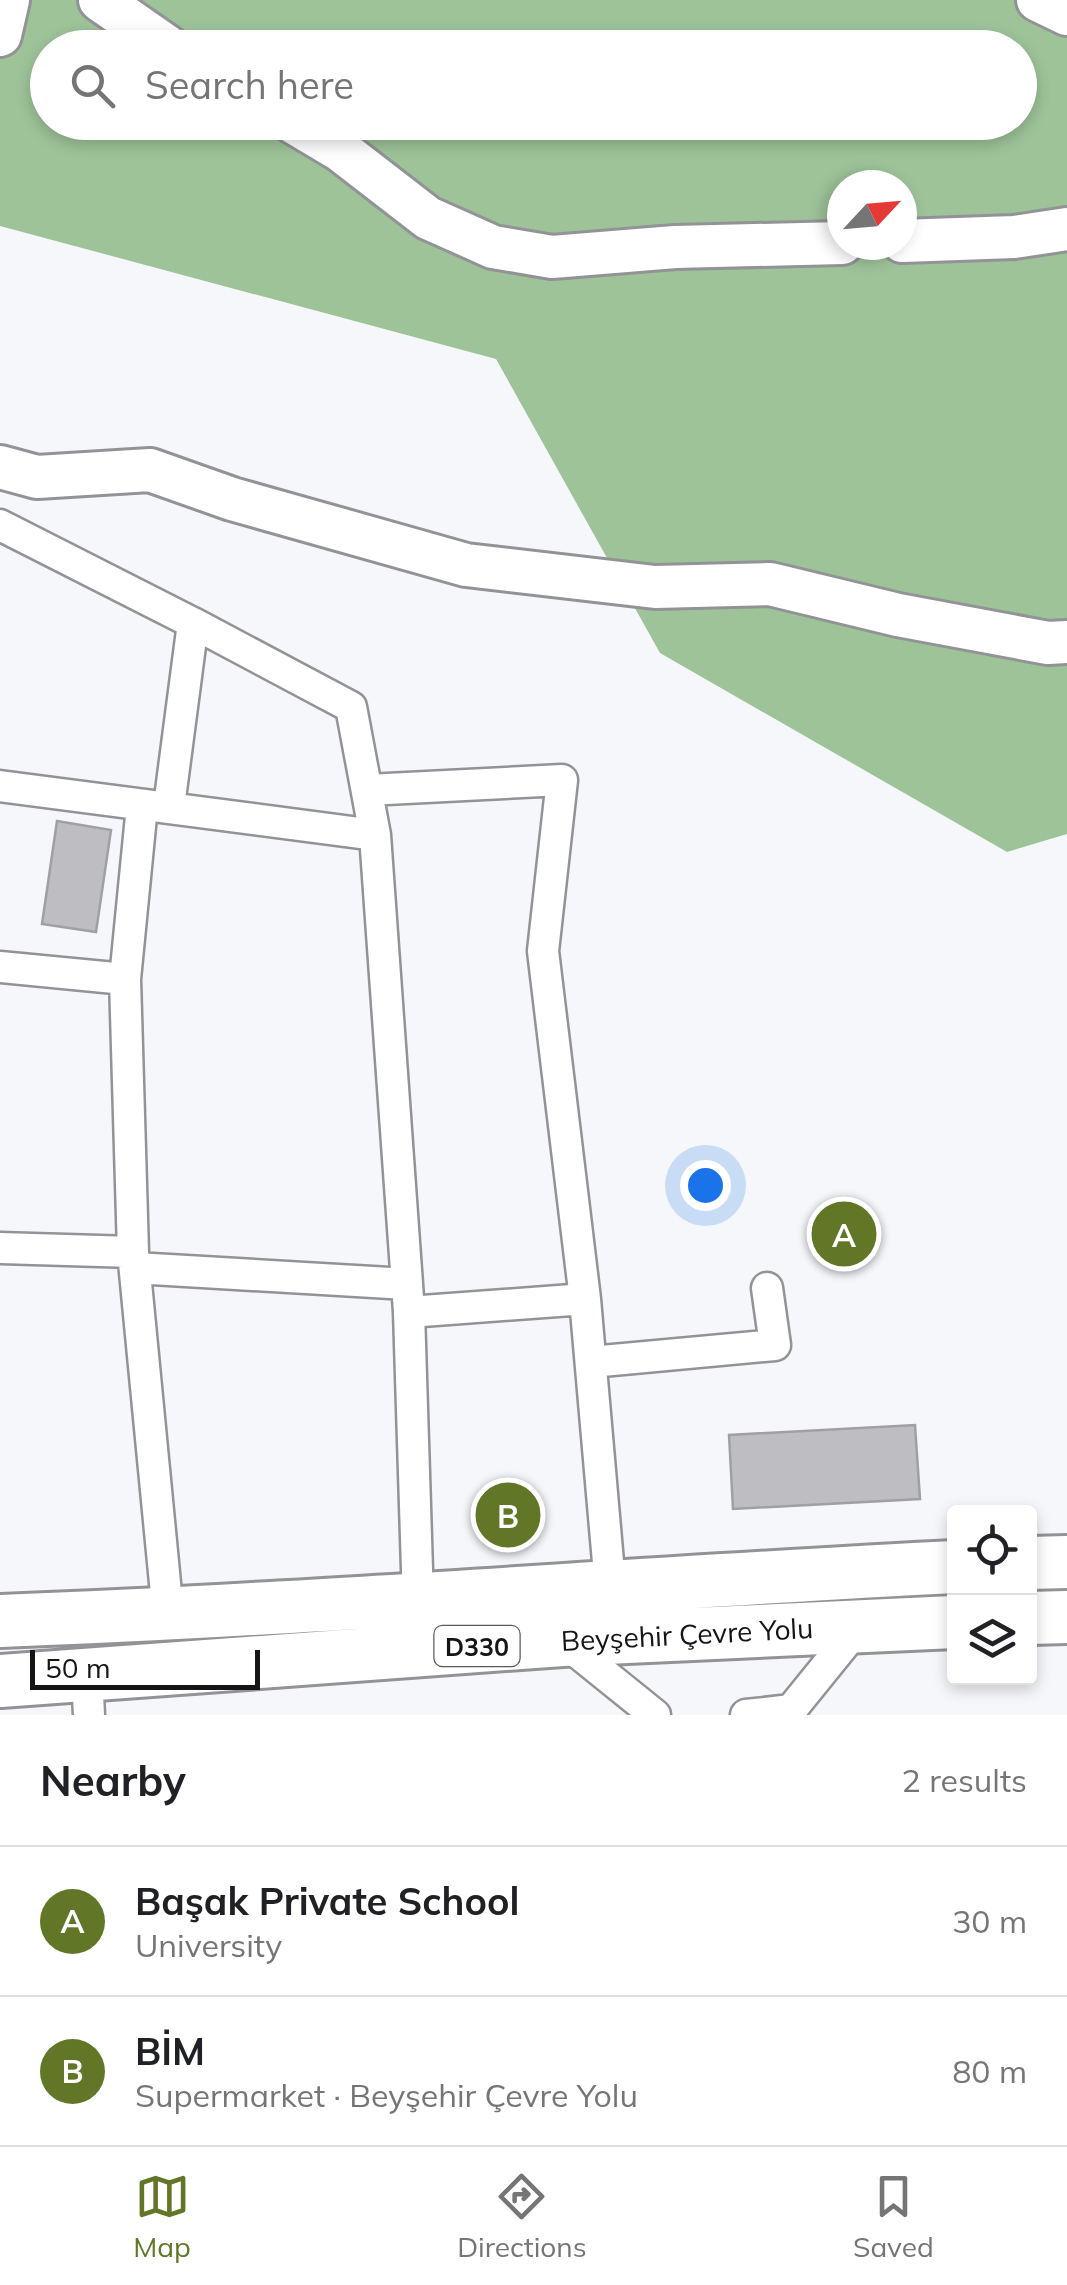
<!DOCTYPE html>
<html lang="en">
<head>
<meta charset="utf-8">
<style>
  body { margin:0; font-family:Mulish,sans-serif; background:#f2f2f2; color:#202124 }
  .controls { position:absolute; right:30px; bottom:30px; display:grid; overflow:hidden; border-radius:10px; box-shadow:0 5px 15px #0003 }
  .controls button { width:90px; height:90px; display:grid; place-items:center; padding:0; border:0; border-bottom:2px solid #e0e0e0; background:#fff; color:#202124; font:50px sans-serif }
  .compass { position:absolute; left:827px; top:170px; width:90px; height:90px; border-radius:50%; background:#fff; box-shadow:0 5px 15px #0003; rotate:64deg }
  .scale { position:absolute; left:30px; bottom:25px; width:230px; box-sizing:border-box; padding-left:10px; border:5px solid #151517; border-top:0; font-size:28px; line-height:35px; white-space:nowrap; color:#151517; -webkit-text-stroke:8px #fff; paint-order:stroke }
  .you { position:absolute; left:705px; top:1185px; width:35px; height:35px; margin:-25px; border:8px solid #fff; border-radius:50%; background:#1a73e8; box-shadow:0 0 0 15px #1a73e833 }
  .badge { display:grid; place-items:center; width:65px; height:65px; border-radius:50%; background:#617727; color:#fff; font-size:32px; font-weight:700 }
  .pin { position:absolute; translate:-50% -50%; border:5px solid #fff; box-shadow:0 2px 10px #0006 }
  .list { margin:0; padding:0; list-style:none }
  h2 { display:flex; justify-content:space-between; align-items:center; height:130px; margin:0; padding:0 40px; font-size:42px }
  h2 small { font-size:32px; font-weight:400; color:#757577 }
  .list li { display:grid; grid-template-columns:65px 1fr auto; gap:30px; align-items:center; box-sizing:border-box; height:150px; padding:0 40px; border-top:2px solid #e0e0e0 }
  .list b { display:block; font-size:38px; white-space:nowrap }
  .list p { margin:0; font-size:32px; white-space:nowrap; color:#757577 }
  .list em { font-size:32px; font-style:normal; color:#757577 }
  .icon { flex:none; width:55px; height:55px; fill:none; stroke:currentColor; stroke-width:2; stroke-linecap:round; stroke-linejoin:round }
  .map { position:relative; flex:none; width:1067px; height:1715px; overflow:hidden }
  .search { position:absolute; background:#fff; box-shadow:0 5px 15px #0003; left:30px; right:30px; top:30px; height:110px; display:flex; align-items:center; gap:25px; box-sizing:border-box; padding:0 35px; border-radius:55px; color:#757577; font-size:38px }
  .sheet { height:430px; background:#fff }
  nav { display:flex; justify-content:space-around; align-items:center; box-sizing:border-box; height:140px; border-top:2px solid #e0e0e0; background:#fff; font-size:28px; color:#757577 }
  nav a { display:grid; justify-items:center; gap:5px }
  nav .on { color:#617727 }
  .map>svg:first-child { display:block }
  .forest { fill:#9ec399; fill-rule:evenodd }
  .building { fill:#bebec2; stroke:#9fa0a3; stroke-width:2.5 }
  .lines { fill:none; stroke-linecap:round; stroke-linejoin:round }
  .street-casing { stroke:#929396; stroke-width:35 }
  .secondary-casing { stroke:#929396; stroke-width:48 }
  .highway-casing { stroke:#929396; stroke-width:58 }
  .street { stroke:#fff; stroke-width:30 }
  .secondary { stroke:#fff; stroke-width:42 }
  .highway { stroke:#fff; stroke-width:52 }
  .labels { text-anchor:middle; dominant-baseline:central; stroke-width:9; stroke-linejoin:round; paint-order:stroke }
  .shield { fill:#fff; stroke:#5b5b5d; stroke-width:2.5 }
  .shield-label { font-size:25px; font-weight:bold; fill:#151517 }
  .street-label { font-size:28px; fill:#151517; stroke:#fff }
</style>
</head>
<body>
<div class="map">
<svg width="1067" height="1715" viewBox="0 0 1067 1715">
  <rect width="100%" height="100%" fill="#f6f7fb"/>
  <path class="forest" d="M0 0H1067V834L1007 852 660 653 496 359 0 226ZM48 48H1020V122H48ZM842 185H902V245H842Z"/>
  <path class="building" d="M57 821 111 830 96 932 42 924Z
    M915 1425 920 1499 733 1509 729 1435Z"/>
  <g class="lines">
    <defs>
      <path id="street" d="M0 525 193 623 169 806
        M193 623 351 707 375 835 409 1312
        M0 786 375 835
        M367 790 562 780 543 951 585 1299 409 1312 418 1602
        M142 806 125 979 133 1252 168 1614
        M0 967 125 979
        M0 1248 133 1252
        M135 1268 407 1284
        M585 1299 610 1585
        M591 1362 775 1345 767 1288
        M562 1640 655 1715
        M87 1675 89 1715
        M746 1715 791 1710 859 1626"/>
      <path id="secondary" d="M100 0 169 48
        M1038 0 1067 14
        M0 35 8 0
        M293 122 340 150 428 218 493 247 552 257 675 247 842 243
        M902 241 1014 237 1067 229
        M0 467 37 477 150 470 232 499 466 565 655 587 770 584 898 615 1048 643 1067 642"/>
      <path id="highway" d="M1030 1563 1067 1562
        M1030 1618 1067 1617
        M0 1621C319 1609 636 1583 954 1567
        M0 1681 562 1640 954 1622"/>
    </defs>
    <use href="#street" class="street-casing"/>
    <use href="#secondary" class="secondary-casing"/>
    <use href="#highway" class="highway-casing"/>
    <use href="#street" class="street"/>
    <use href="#secondary" class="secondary"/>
    <use href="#highway" class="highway"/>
  </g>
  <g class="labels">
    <rect class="shield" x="434.5" y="1626" width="85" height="40" rx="8"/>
    <g class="shield-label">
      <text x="477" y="1646">D330</text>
    </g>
    <g class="street-label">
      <text transform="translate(687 1634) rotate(-3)">Beyşehir Çevre Yolu</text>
    </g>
  </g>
</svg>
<div class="controls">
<button><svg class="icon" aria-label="locate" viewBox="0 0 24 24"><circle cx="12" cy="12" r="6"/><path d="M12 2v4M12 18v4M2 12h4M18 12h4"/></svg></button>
<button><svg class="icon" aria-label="layers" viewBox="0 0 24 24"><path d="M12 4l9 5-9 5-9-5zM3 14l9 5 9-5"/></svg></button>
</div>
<svg class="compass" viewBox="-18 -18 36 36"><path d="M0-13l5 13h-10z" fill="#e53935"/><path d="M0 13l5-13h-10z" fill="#757577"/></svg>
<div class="scale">50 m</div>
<div class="you"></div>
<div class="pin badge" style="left:844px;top:1234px">A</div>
<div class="pin badge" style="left:508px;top:1515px">B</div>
<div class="search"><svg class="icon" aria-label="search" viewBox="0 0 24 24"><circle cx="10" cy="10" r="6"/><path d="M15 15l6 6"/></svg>Search here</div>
</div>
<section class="sheet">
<h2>Nearby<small>2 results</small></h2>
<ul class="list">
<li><span class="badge">A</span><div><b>Başak Private School</b><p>University</p></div><em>30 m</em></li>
<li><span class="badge">B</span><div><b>BİM</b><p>Supermarket · Beyşehir Çevre Yolu</p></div><em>80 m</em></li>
</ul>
</section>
<nav>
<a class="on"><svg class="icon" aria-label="map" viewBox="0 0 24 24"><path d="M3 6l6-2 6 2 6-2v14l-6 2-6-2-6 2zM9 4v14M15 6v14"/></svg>Map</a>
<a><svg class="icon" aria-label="directions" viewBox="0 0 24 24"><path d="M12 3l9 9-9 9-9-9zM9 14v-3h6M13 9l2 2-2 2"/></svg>Directions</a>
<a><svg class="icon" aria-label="saved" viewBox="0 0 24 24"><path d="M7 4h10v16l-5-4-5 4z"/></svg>Saved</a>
</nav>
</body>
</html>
